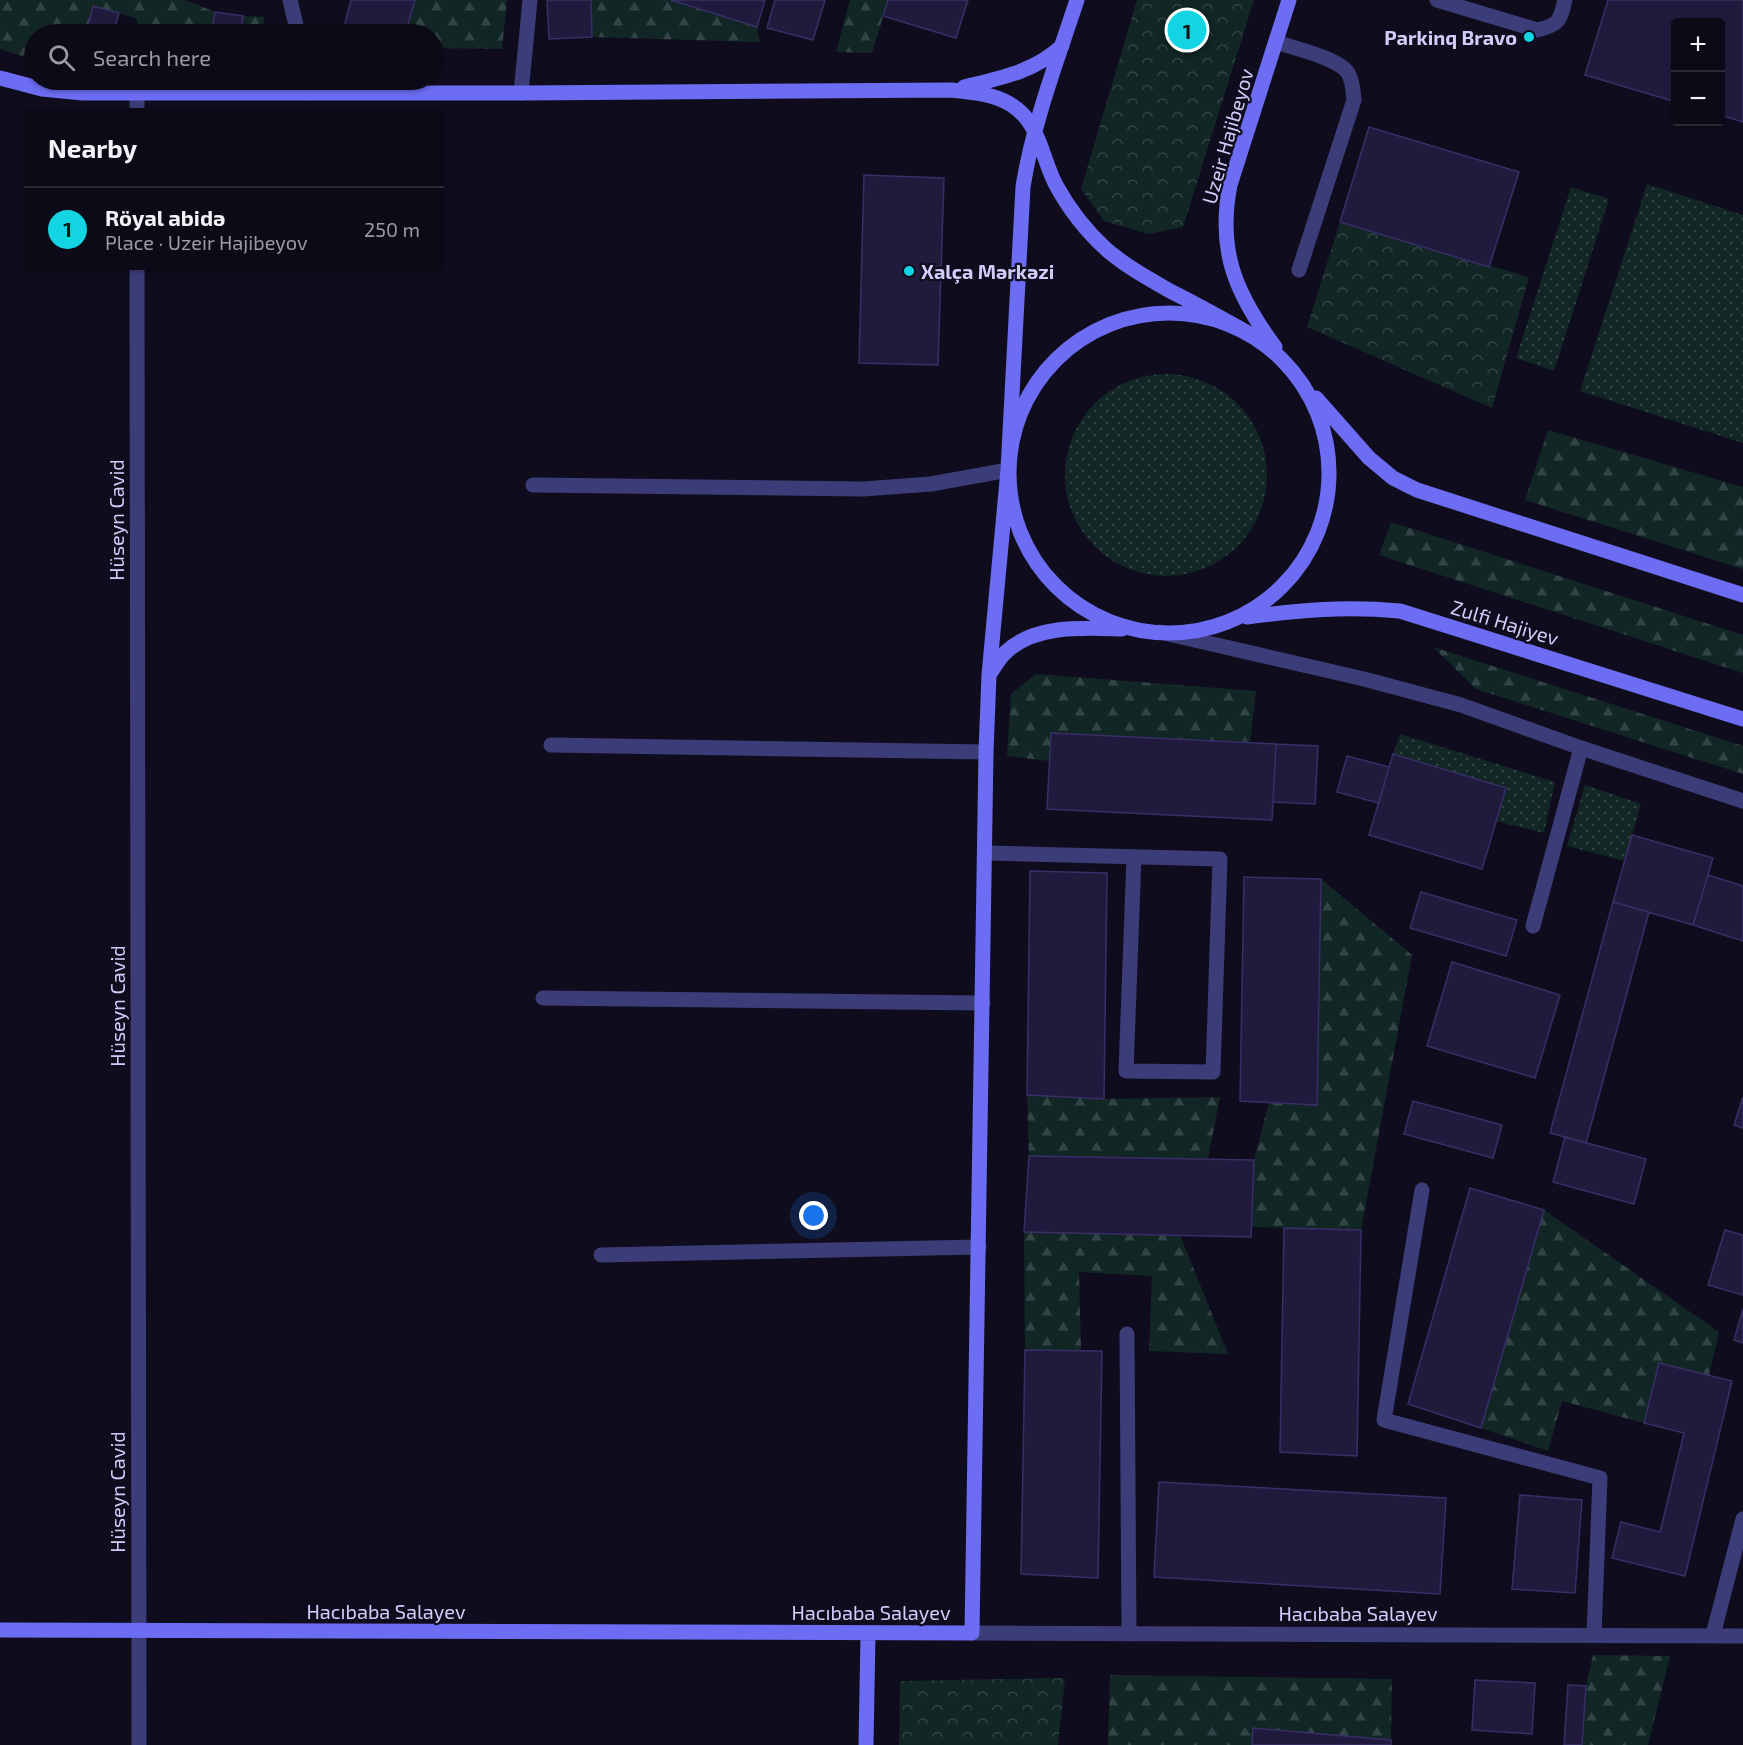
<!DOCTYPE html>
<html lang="en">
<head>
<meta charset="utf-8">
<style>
  body { margin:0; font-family:"Exo 2",sans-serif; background:#191823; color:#f1f3f6 }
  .controls { position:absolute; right:18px; top:18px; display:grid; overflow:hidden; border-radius:6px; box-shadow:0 2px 4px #0004 }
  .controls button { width:54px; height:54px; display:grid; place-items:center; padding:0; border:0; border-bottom:2px solid #2b2b35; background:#0b0a16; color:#f1f3f6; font:30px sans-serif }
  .you { position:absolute; left:814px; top:1216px; width:21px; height:21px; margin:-15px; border:4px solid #fff; border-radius:50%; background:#1a73e8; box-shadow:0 0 0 9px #1a73e833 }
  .badge { display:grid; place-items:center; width:39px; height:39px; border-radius:50%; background:#12d4e2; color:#111; font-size:20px; font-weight:700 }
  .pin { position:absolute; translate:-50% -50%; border:3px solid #fff; box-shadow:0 2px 6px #0006 }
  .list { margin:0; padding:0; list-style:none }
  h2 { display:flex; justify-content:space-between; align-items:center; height:78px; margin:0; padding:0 24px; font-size:26px }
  h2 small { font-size:20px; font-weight:400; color:#9a9aa1 }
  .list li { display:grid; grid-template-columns:39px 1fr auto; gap:18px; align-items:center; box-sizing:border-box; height:84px; padding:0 24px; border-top:2px solid #2b2b35 }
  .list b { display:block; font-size:22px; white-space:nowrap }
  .list p { margin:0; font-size:20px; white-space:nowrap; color:#9a9aa1 }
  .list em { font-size:20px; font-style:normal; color:#9a9aa1 }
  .icon { flex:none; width:33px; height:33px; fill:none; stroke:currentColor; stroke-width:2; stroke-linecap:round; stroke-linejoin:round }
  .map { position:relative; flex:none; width:1743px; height:1745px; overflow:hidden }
  .search { position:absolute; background:#0b0a16; box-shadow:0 2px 4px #0004; left:24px; top:24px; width:420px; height:66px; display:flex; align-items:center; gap:15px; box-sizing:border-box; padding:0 21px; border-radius:33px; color:#9a9aa1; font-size:22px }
  .panel { position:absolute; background:#0b0a16; box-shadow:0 2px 4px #0004; left:24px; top:108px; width:420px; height:162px; border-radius:6px }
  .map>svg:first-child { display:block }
  .grass { fill:url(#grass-dots) }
  .forest { fill:url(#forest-firs) }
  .park { fill:url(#park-crowns) }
  .building { fill:#201b3c; stroke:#382f66; stroke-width:1.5 }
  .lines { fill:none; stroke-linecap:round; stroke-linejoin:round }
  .lane { stroke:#3c3c78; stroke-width:15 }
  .street { stroke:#3c3c78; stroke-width:15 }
  .secondary { stroke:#6c6df3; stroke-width:15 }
  .poi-dot { fill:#12d4e2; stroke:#0f0d1d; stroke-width:2 }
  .labels { text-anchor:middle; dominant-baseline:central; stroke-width:4.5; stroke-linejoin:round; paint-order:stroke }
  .poi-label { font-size:20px; font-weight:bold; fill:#d1cdfb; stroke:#0f0d1d; text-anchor:end }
  .street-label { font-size:20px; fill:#d1cdfb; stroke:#0f0d1d }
</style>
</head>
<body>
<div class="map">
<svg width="1743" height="1745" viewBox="0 0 1743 1745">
  <defs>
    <pattern id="grass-dots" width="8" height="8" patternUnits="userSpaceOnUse" patternTransform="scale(1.5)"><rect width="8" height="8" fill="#112625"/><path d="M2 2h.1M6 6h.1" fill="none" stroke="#334446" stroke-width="1.8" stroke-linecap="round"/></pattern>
    <pattern id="forest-firs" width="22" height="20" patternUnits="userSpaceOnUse" patternTransform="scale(1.5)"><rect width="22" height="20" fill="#112625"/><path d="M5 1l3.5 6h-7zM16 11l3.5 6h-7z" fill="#334446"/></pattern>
    <pattern id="park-crowns" width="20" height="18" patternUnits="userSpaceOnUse" patternTransform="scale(1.5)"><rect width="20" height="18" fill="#112625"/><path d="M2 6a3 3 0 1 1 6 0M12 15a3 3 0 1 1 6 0" fill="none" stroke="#334446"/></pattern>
  </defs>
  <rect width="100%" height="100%" fill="#0f0d1d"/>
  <path class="grass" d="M1647 184 1743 215V443L1580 391Z
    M1571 187 1609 199 1554 371 1516 358Z
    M1065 475a101 101 0 1 1 202 0a101 101 0 1 1-202 0Z
    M1400 734 1555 782 1544 833 1496 821 1506 788 1393 754Z
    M1585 785 1641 804 1625 861 1567 846Z"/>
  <path class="forest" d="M0 0H185L215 12 211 34H138L137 19 119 13 87 30 103 34H34V60L0 49Z
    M415 0H507L502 49 434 48V34H405Z
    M591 0H671L757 27 760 42 592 37Z
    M850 0H888L872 53 836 52Z
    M243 16 264 17 265 34H240Z
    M1548 430 1743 487V569L1525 500Z
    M1391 522 1743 635V673L1379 555Z
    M1433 647 1743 746V774L1476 689Z
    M1036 674 1256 691 1250 742 1051 733 1049 761 1007 756 1011 694Z
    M1321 879 1412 955 1361 1230 1252 1227 1254 1160 1269 1102 1317 1104Z
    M1027 1095 1104 1099 1220 1097 1208 1159 1029 1156Z
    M1544 1210 1719 1332 1709 1375 1659 1363 1644 1423 1562 1401 1548 1451 1481 1428Z
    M1024 1232 1180 1235 1228 1354 1149 1351 1152 1276 1079 1272 1081 1351 1025 1350Z
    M1593 1655 1670 1656 1648 1745H1582L1586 1686Z
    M1110 1675 1392 1679 1391 1740 1254 1728 1252 1745H1108Z"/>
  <path class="park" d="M1137 0H1254L1183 227 1149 234 1104 221 1081 189Z
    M1340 222 1529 277 1492 408 1307 327Z
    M1065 1678 1058 1745H899L900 1681Z"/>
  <path class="building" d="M351 0H415L405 34H354L343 31Z
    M547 0H591L592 37 549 39Z
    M671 0H765L757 27Z
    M775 0H825L813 40 767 28Z
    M888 0H968L956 38 883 16Z
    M1608 0H1743V122L1720 115V22H1676V102L1585 75Z
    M93 6 119 13 113 34H103L87 30Z
    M215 12 243 16 240 34H211Z
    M1369 127 1519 172 1489 267 1340 222Z
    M864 175 944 178 938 365 859 363Z
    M1051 733 1276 744 1272 820 1047 809Z
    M1276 744 1318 746 1315 804 1273 802Z
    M1393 754 1506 788 1482 869 1369 835Z
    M1347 756 1389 767 1379 803 1337 792Z
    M1632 835 1713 858 1693 925 1613 902Z
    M1030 871 1107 873 1104 1099 1027 1095Z
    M1708 875 1743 886V941L1693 925Z
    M1244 877 1321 879 1317 1105 1240 1101Z
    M1421 892 1517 920 1506 956 1410 928Z
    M1613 902 1649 912 1586 1143 1550 1133Z
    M1452 962 1560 995 1535 1078 1427 1046Z
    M1743 1097V1128L1734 1125Z
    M1413 1101 1502 1125 1493 1158 1404 1134Z
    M1565 1137 1646 1159 1634 1204 1553 1182Z
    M1029 1156 1254 1160 1251 1237 1024 1232Z
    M1470 1188 1544 1210 1481 1428 1408 1404Z
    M1284 1228 1361 1230 1357 1456 1280 1452Z
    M1725 1230 1743 1235V1295L1708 1285Z
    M1743 1309V1343L1734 1340Z
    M1025 1350 1102 1351 1098 1578 1021 1574Z
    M1659 1363 1732 1381 1685 1576 1612 1558 1621 1522 1660 1532 1684 1433 1644 1423Z
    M1159 1482 1446 1498 1440 1594 1154 1577Z
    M1520 1495 1582 1500 1575 1593 1512 1589Z
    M1475 1680 1535 1683 1532 1734 1472 1730Z
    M1568 1685 1586 1686 1582 1745H1564Z
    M1253 1728 1391 1740V1745H1252Z"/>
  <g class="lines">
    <path class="lane" d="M290 0 298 34
      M1437 0 1537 30C1559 25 1560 21 1565 0
      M1276 42C1293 48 1339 58 1348 73 1353 81 1353 91 1354 100L1299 270
      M308 80 312 93
      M521 93 530 0
      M985 853 1220 859 1213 1072 1126 1071 1134 857
      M1533 926 1581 748
      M1422 1190 1384 1420 1600 1478 1594 1635
      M1127 1334 1129 1634
      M1713 1635 1743 1519"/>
    <path class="street" d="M137 92V111
      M137 267 139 1745
      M533 485 863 489 931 484 1008 470
      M1160 632 1364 679 1461 705 1581 748 1743 801
      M551 745 986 752
      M543 998 983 1003
      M601 1255 979 1247
      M972 1633 1743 1636"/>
    <path class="secondary" d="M0 78 42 89 83 93H521L952 90C975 93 999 94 1017 109 1040 127 1043 161 1056 185 1069 209 1087 232 1107 250 1127 267 1149 279 1172 292 1198 305 1223 319 1248 333
      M964 87C1000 78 1034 72 1062 46
      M1009 473a160 160 0 1 1 320 0a160 160 0 1 1-320 0Z
      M1275 347C1236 294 1217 251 1230 185L1289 0
      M1316 398 1369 458 1393 478 1417 490 1743 595
      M1247 617C1302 610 1345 606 1400 611L1743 719
      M989 675C994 668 999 658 1006 652 1035 624 1085 628 1122 629
      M0 1630 972 1633 986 752 989 675 1008 470 1023 187C1033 123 1057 61 1077 0
      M866 1745 868 1634"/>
  </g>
  <g class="poi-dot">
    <circle cx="1529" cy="37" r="6"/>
    <circle cx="909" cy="271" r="6"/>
  </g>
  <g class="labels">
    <g class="poi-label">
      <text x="1517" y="37">Parkinq Bravo</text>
      <text x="921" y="271" text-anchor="start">Xalça Mərkəzi</text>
    </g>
    <g class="street-label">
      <text transform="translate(1227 136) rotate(-74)">Uzeir Hajibeyov</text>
      <text transform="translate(116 520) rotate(-90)">Hüseyn Cavid</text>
      <text transform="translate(1505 622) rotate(17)">Zulfi Hajiyev</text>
      <text transform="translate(117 1006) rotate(-90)">Hüseyn Cavid</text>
      <text transform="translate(117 1492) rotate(-90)">Hüseyn Cavid</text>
      <text x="386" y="1611">Hacıbaba Salayev</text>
      <text x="871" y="1612">Hacıbaba Salayev</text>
      <text x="1358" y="1613">Hacıbaba Salayev</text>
    </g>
  </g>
</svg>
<div class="controls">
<button>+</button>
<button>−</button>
</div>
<div class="you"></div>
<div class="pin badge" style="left:1187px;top:30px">1</div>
<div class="search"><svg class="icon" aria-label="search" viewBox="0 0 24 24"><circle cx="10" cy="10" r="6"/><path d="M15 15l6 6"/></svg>Search here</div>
<section class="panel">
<h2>Nearby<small></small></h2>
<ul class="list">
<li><span class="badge">1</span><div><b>Röyal abidə</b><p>Place · Uzeir Hajibeyov</p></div><em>250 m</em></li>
</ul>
</section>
</div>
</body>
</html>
